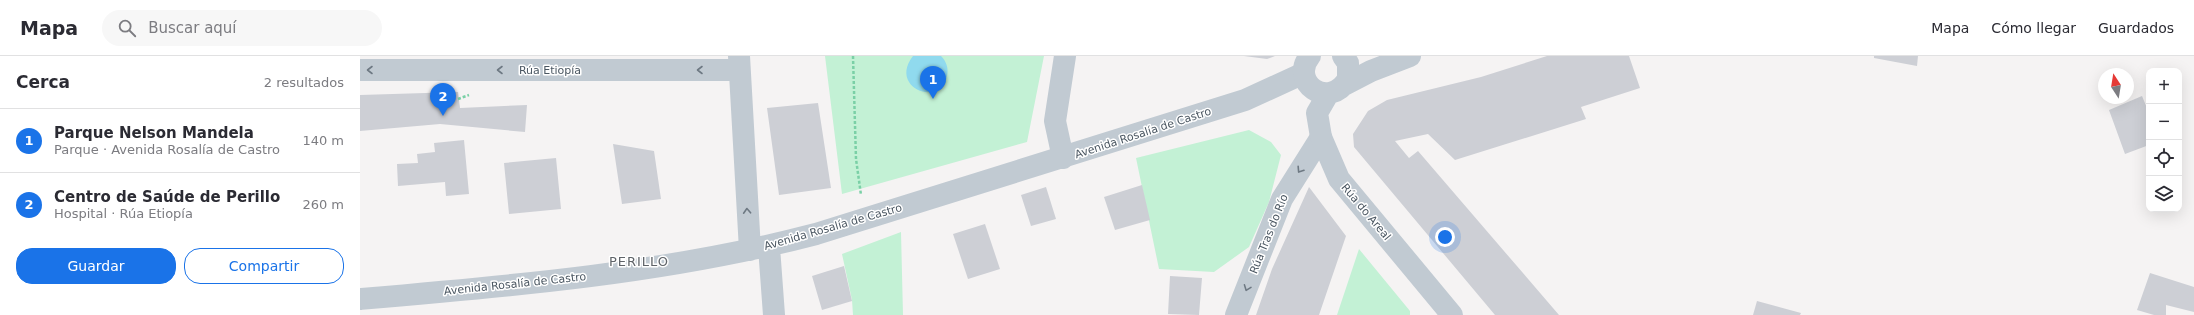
<!DOCTYPE html>
<html lang="es">
<head>
<meta charset="utf-8">
<style>
  body { margin:0; font-family:"DejaVu Sans",sans-serif; background:#f7f7f7; color:#2b2b33 }
  .controls { position:absolute; right:12px; top:12px; display:grid; overflow:hidden; border-radius:8px; box-shadow:0 4px 16px #0002 }
  .controls button { width:36px; height:36px; display:grid; place-items:center; padding:0; border:0; border-bottom:1px solid #e1e1e2; background:#fff; color:#2b2b33; font:20px sans-serif }
  .compass { position:absolute; left:1738px; top:12px; width:36px; height:36px; border-radius:50%; background:#fff; box-shadow:0 4px 16px #0002; rotate:348deg }
  .you { position:absolute; left:1085px; top:181px; width:14px; height:14px; margin:-10px; border:3px solid #fff; border-radius:50%; background:#1a73e8; box-shadow:0 0 0 6px #1a73e833 }
  .badge { display:grid; place-items:center; width:26px; height:26px; border-radius:50%; background:#1a73e8; color:#fff; font-size:13px; font-weight:700 }
  .pin { position:absolute; translate:-50% -33px; filter:drop-shadow(0 1px 2px #0008) }
  .pin::after { content:''; position:absolute; top:21px; width:14px; height:12px; background:inherit; clip-path:polygon(0 0,100% 0,50% 100%) }
  .list { margin:0; padding:0; list-style:none }
  h2 { display:flex; justify-content:space-between; align-items:center; height:52px; margin:0; padding:0 16px; font-size:17px }
  h2 small { font-size:13px; font-weight:400; color:#7c7c81 }
  .list li { display:grid; grid-template-columns:26px 1fr auto; gap:12px; align-items:center; box-sizing:border-box; height:64px; padding:0 16px; border-top:1px solid #e1e1e2 }
  .list b { display:block; font-size:15px; white-space:nowrap }
  .list p { margin:0; font-size:13px; white-space:nowrap; color:#7c7c81 }
  .list em { font-size:13px; font-style:normal; color:#7c7c81 }
  .actions { display:flex; gap:8px; padding:12px 16px }
  .actions a { flex:1; padding:9px 0; border:1px solid #1a73e8; border-radius:16px; text-align:center; font-size:14px; color:#1a73e8 }
  .actions .main { background:#1a73e8; color:#fff }
  .icon { flex:none; width:22px; height:22px; fill:none; stroke:currentColor; stroke-width:2; stroke-linecap:round; stroke-linejoin:round }
  .map { position:relative; flex:none; width:1834px; height:259px; overflow:hidden }
  header { display:flex; align-items:center; gap:24px; box-sizing:border-box; height:56px; padding:0 20px; background:#fff; border-bottom:1px solid #e1e1e2 }
  header strong { font-size:19px }
  nav { display:flex; gap:22px; margin-inline-start:auto; font-size:14px }
  .search { width:280px; height:36px; background:#f7f7f7; display:flex; align-items:center; gap:10px; box-sizing:border-box; padding:0 14px; border-radius:22px; color:#7c7c81; font-size:15px }
  main { display:flex }
  aside { flex:1; background:#fff }
  .map>svg:first-child { display:block }
  .green { fill:#c3f1d5 }
  .water { fill:#90daee }
  .building { fill:#cdcfd5 }
  .lines { fill:none; stroke-linecap:round; stroke-linejoin:round }
  .path { stroke:#7ad0a6; stroke-width:2.5; stroke-dasharray:3 2; stroke-linecap:butt }
  .minor { stroke:#c1cad2; stroke-width:22 }
  .tertiary { stroke:#c1cad2; stroke-width:22 }
  .oneway { stroke:#6e7983 }
  .labels { text-anchor:middle; dominant-baseline:central; stroke-width:3; stroke-linejoin:round; paint-order:stroke }
  .street-label { font-size:11px; fill:#4a5661; stroke:#fff }
  .quarter-label { font-size:13px; letter-spacing:1px; fill:#5f6368; stroke:#fff }
</style>
</head>
<body>
<header>
<strong>Mapa</strong>
<div class="search"><svg class="icon" aria-label="search" viewBox="0 0 24 24"><circle cx="10" cy="10" r="6"/><path d="M15 15l6 6"/></svg>Buscar aquí</div>
<nav><a>Mapa</a><a>Cómo llegar</a><a>Guardados</a></nav>
</header>
<main>
<aside>
<h2>Cerca<small>2 resultados</small></h2>
<ul class="list">
<li><span class="badge">1</span><div><b>Parque Nelson Mandela</b><p>Parque · Avenida Rosalía de Castro</p></div><em>140 m</em></li>
<li><span class="badge">2</span><div><b>Centro de Saúde de Perillo</b><p>Hospital · Rúa Etiopía</p></div><em>260 m</em></li>
</ul>
<div class="actions"><a class="main">Guardar</a><a>Compartir</a></div>
</aside>
<div class="map">
<svg width="1834" height="259" viewBox="0 0 1834 259">
  <rect width="100%" height="100%" fill="#f5f3f3"/>
  <path class="green" d="M465 0H684L667 86 482 138Z
    M889 74 911 86 921 99 909 146 889 191 854 216 799 213 776 102Z
    M541 176 543 259H493L492 244 482 198Z
    M999 193 1050 255V259H977Z"/>
  <path class="water" d="M553 0H581C586 5 589 12 587 20 581 52 528 32 553 0Z"/>
  <path class="building" d="M884 0H915L907 3Z
    M1187 0H1269L1280 32 1221 51 1226 63 1095 104 1068 78 1035 85 1049 102 1058 95 1199 259H1135L994 91 993 78 1008 55 1027 44 1121 21Z
    M1514 0H1558L1557 10 1514 2Z
    M98 36 100 52 167 49 165 76 80 68 0 75V39Z
    M1782 40 1789 57V89L1765 98 1749 54Z
    M458 47 471 132 419 139 407 52Z
    M104 84 109 138 86 140 85 126 38 130 37 108 58 107 57 98 75 96 74 87Z
    M253 88 294 95 301 143 262 148Z
    M196 102 201 153 149 158 144 107Z
    M782 129 790 164 755 174 744 141Z
    M686 131 696 163 671 170 661 139Z
    M949 131 986 180 959 259H896L912 213Z
    M625 168 640 213 608 223 593 178Z
    M484 210 492 245 462 254 452 220Z
    M1790 217 1834 231V256L1806 249V259H1794L1777 254Z
    M810 220 842 222 839 259 808 258Z
    M1397 245 1441 257 1440 259H1393Z"/>
  <g class="lines">
    <path class="path" d="M493 0 496 103 501 139
      M98 43 109 39"/>
    <path class="minor" d="M379 0 390 194
      M0 14H379
      M703 102 695 65 705 0
      M409 191 414 259
      M0 243C153 230 307 217 456 178L885 44 944 17
      M876 259 922 143 961 81"/>
    <path class="tertiary" d="M950 0C929 25 968 56 988 23V7L983 0
      M984 29 1011 15 1050 0
      M968 38 957 57 961 81 979 123 1092 259"/>
  </g>
  <defs><path id="oneway-chevron" d="M-2-3.5L2.5 0L-2 3.5" fill="none" stroke-width="1.6" stroke-linecap="round" stroke-linejoin="round"/></defs>
  <g class="oneway">
    <use href="#oneway-chevron" transform="translate(10 14) rotate(-180)"/>
    <use href="#oneway-chevron" transform="translate(140 14) rotate(180)"/>
    <use href="#oneway-chevron" transform="translate(340 14) rotate(180)"/>
    <use href="#oneway-chevron" transform="translate(940 114) rotate(123)"/>
    <use href="#oneway-chevron" transform="translate(387 155) rotate(-93)"/>
    <use href="#oneway-chevron" transform="translate(887 232) rotate(111)"/>
  </g>
  <g class="labels">
    <g class="street-label">
      <text x="190" y="14">Rúa Etiopía</text>
      <text transform="translate(783 77) rotate(-18)">Avenida Rosalía de Castro</text>
      <text transform="translate(1006 156) rotate(50)">Rúa do Areal</text>
      <text transform="translate(473 171) rotate(-16)">Avenida Rosalía de Castro</text>
      <text transform="translate(909 178) rotate(-68)">Rúa Tras do Río</text>
      <text transform="translate(155 228) rotate(-6)">Avenida Rosalía de Castro</text>
    </g>
    <g class="quarter-label">
      <text x="279" y="205">PERILLO</text>
    </g>
  </g>
</svg>
<div class="controls">
<button>+</button>
<button>−</button>
<button><svg class="icon" aria-label="locate" viewBox="0 0 24 24"><circle cx="12" cy="12" r="6"/><path d="M12 2v4M12 18v4M2 12h4M18 12h4"/></svg></button>
<button><svg class="icon" aria-label="layers" viewBox="0 0 24 24"><path d="M12 4l9 5-9 5-9-5zM3 14l9 5 9-5"/></svg></button>
</div>
<svg class="compass" viewBox="-18 -18 36 36"><path d="M0-13l5 13h-10z" fill="#e53935"/><path d="M0 13l5-13h-10z" fill="#7c7c81"/></svg>
<div class="you"></div>
<div class="pin badge" style="left:573px;top:43px">1</div>
<div class="pin badge" style="left:83px;top:60px">2</div>
</div>
</main>
</body>
</html>
